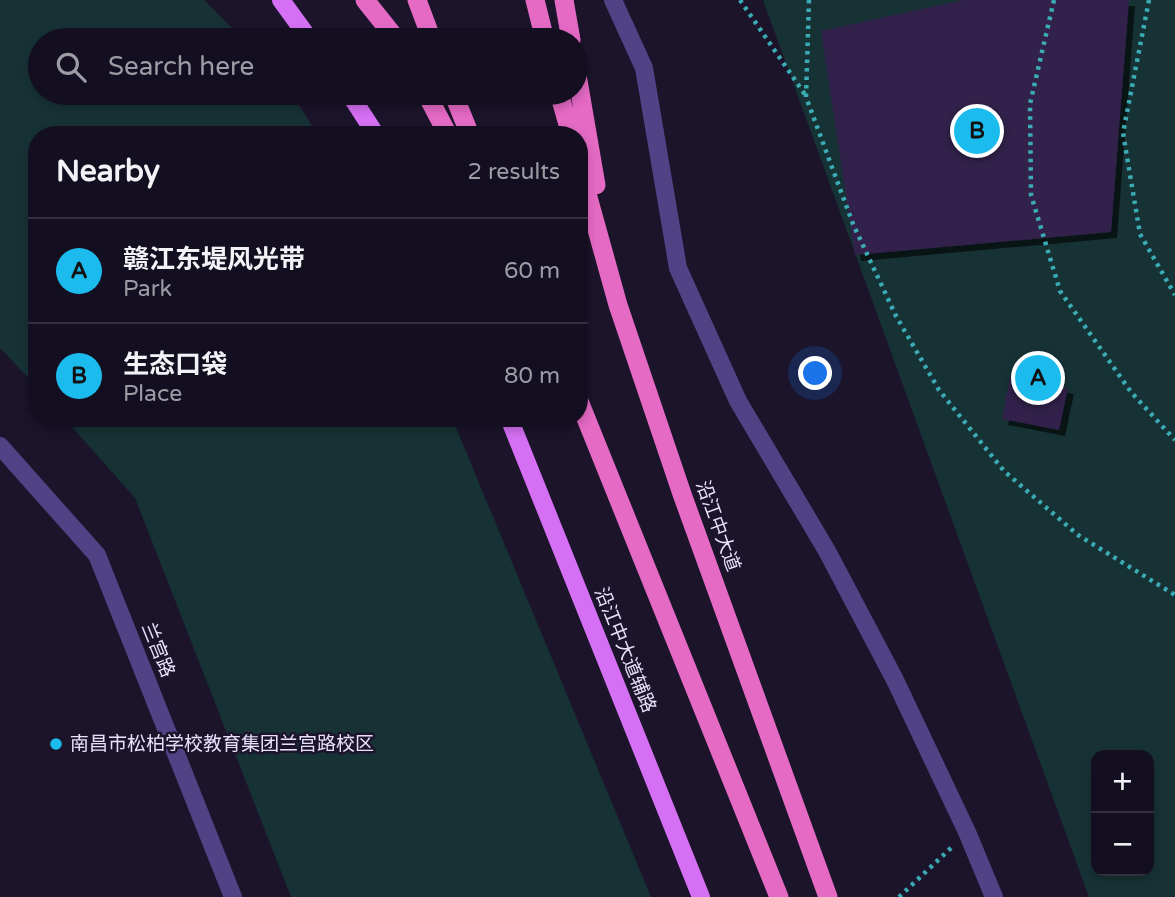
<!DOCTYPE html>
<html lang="en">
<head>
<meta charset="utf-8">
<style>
  body { margin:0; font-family:"Varela Round","Noto Sans SC",sans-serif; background:#211d2d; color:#f1f3f6 }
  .controls { position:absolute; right:21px; bottom:21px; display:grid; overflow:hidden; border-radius:14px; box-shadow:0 4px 10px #0003 }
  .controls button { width:63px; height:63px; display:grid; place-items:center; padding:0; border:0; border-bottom:2px solid #332f3e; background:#140f20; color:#f1f3f6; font:35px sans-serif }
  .you { position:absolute; left:816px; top:374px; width:24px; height:24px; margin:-18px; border:5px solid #fff; border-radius:50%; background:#1a73e8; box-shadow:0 0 0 10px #1a73e833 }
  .badge { display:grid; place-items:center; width:46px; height:46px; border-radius:50%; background:#1cbbee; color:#111; font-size:23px; font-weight:700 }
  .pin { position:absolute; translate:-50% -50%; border:4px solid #fff; box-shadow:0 2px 7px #0006 }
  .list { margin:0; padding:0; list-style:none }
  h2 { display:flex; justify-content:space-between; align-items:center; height:91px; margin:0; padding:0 28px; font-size:30px }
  h2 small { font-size:23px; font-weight:400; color:#9d9ca5 }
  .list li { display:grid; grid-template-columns:46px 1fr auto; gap:21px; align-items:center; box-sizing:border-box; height:105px; padding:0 28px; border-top:2px solid #332f3e }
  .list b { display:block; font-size:26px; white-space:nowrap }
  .list p { margin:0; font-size:23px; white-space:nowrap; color:#9d9ca5 }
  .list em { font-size:23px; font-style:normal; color:#9d9ca5 }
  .icon { flex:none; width:38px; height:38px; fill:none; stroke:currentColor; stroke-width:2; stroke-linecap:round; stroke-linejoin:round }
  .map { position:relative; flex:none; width:1175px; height:897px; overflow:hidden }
  .search { position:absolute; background:#140f20; box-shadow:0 4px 10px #0003; left:28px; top:28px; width:560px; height:77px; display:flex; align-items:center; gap:18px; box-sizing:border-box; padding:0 24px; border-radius:38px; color:#9d9ca5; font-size:26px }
  .panel { position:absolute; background:#140f20; box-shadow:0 4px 10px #0003; left:28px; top:126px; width:560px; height:301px; border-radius:28px }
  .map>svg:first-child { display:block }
  .green { fill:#173235; fill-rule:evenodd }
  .building { fill:#30214b; filter:url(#shadow) }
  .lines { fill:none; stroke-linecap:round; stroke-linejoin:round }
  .path { stroke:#3bacb6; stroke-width:4.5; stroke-dasharray:3.5 5; stroke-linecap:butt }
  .minor { stroke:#4f4386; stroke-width:18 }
  .tertiary { stroke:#4f4386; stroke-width:18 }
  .primary { stroke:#d570f4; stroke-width:18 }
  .trunk { stroke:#e46ac4; stroke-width:19 }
  .poi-dot { fill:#1cbbee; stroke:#1b142b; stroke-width:2.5 }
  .labels { text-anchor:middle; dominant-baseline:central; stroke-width:5; stroke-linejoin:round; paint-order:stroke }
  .street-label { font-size:19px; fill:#e8e0fd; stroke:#1b142b }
  .poi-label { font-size:19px; fill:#e8e0fd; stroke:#1b142b; text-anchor:start }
</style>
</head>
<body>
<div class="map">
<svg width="1175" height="897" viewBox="0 0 1175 897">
  <defs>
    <filter id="shadow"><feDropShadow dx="6" dy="6" stdDeviation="0" flood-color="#0009"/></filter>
  </defs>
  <rect width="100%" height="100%" fill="#1b142b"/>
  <path class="green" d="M0 0H204L244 40H40V93H291L318 135H37V387L0 348Z
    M763 0H1175V897H1089ZM1096 755H1149V871H1096Z
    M64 418H452L651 897H291L135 498Z"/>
  <path class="building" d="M963 0H1129L1111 232 855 255 821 31Z
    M1010 377 1068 388 1059 430 1002 419Z"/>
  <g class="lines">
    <path class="path" d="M740 0 806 96
      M809 0 806 97 853 224 896 316 939 390 1004 471 1078 535 1175 595
      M1054 0 1030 104 1031 195 1060 291 1131 392 1175 440
      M1149 0 1123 133 1140 234 1175 295
      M899 897 952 847"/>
    <path class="minor" d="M0 446 97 555 233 897"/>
    <path class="tertiary" d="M613 0 644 68 678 268 738 401 827 551 895 680 967 832 994 897"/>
    <path class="primary" d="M281 0 310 40
      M349 93 376 135
      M509 418 701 897"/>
    <path class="trunk" d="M365 0 397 40
      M417 0 432 40
      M535 0 545 40
      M564 0 571 40
      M576 69 596 185
      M426 93 448 135
      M453 93 470 135
      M559 93 571 135
      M579 165 618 305 682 494 828 897
      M579 401 779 897"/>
  </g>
  <circle class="poi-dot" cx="56" cy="744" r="7"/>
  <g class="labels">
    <g class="street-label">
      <text transform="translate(718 526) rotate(70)">沿江中大道</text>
      <text transform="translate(158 650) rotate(68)">兰宫路</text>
      <text transform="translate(625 650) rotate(68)">沿江中大道辅路</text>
    </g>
    <g class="poi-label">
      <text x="70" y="744">南昌市松柏学校教育集团兰宫路校区</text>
    </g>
  </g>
</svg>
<div class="controls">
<button>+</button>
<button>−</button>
</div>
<div class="you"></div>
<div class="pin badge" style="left:1038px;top:378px">A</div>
<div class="pin badge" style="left:977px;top:131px">B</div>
<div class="search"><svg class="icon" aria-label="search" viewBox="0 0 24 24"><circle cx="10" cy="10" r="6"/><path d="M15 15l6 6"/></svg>Search here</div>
<section class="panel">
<h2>Nearby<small>2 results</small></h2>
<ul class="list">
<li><span class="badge">A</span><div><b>赣江东堤风光带</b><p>Park</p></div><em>60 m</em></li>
<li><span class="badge">B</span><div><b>生态口袋</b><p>Place</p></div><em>80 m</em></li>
</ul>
</section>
</div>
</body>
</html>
